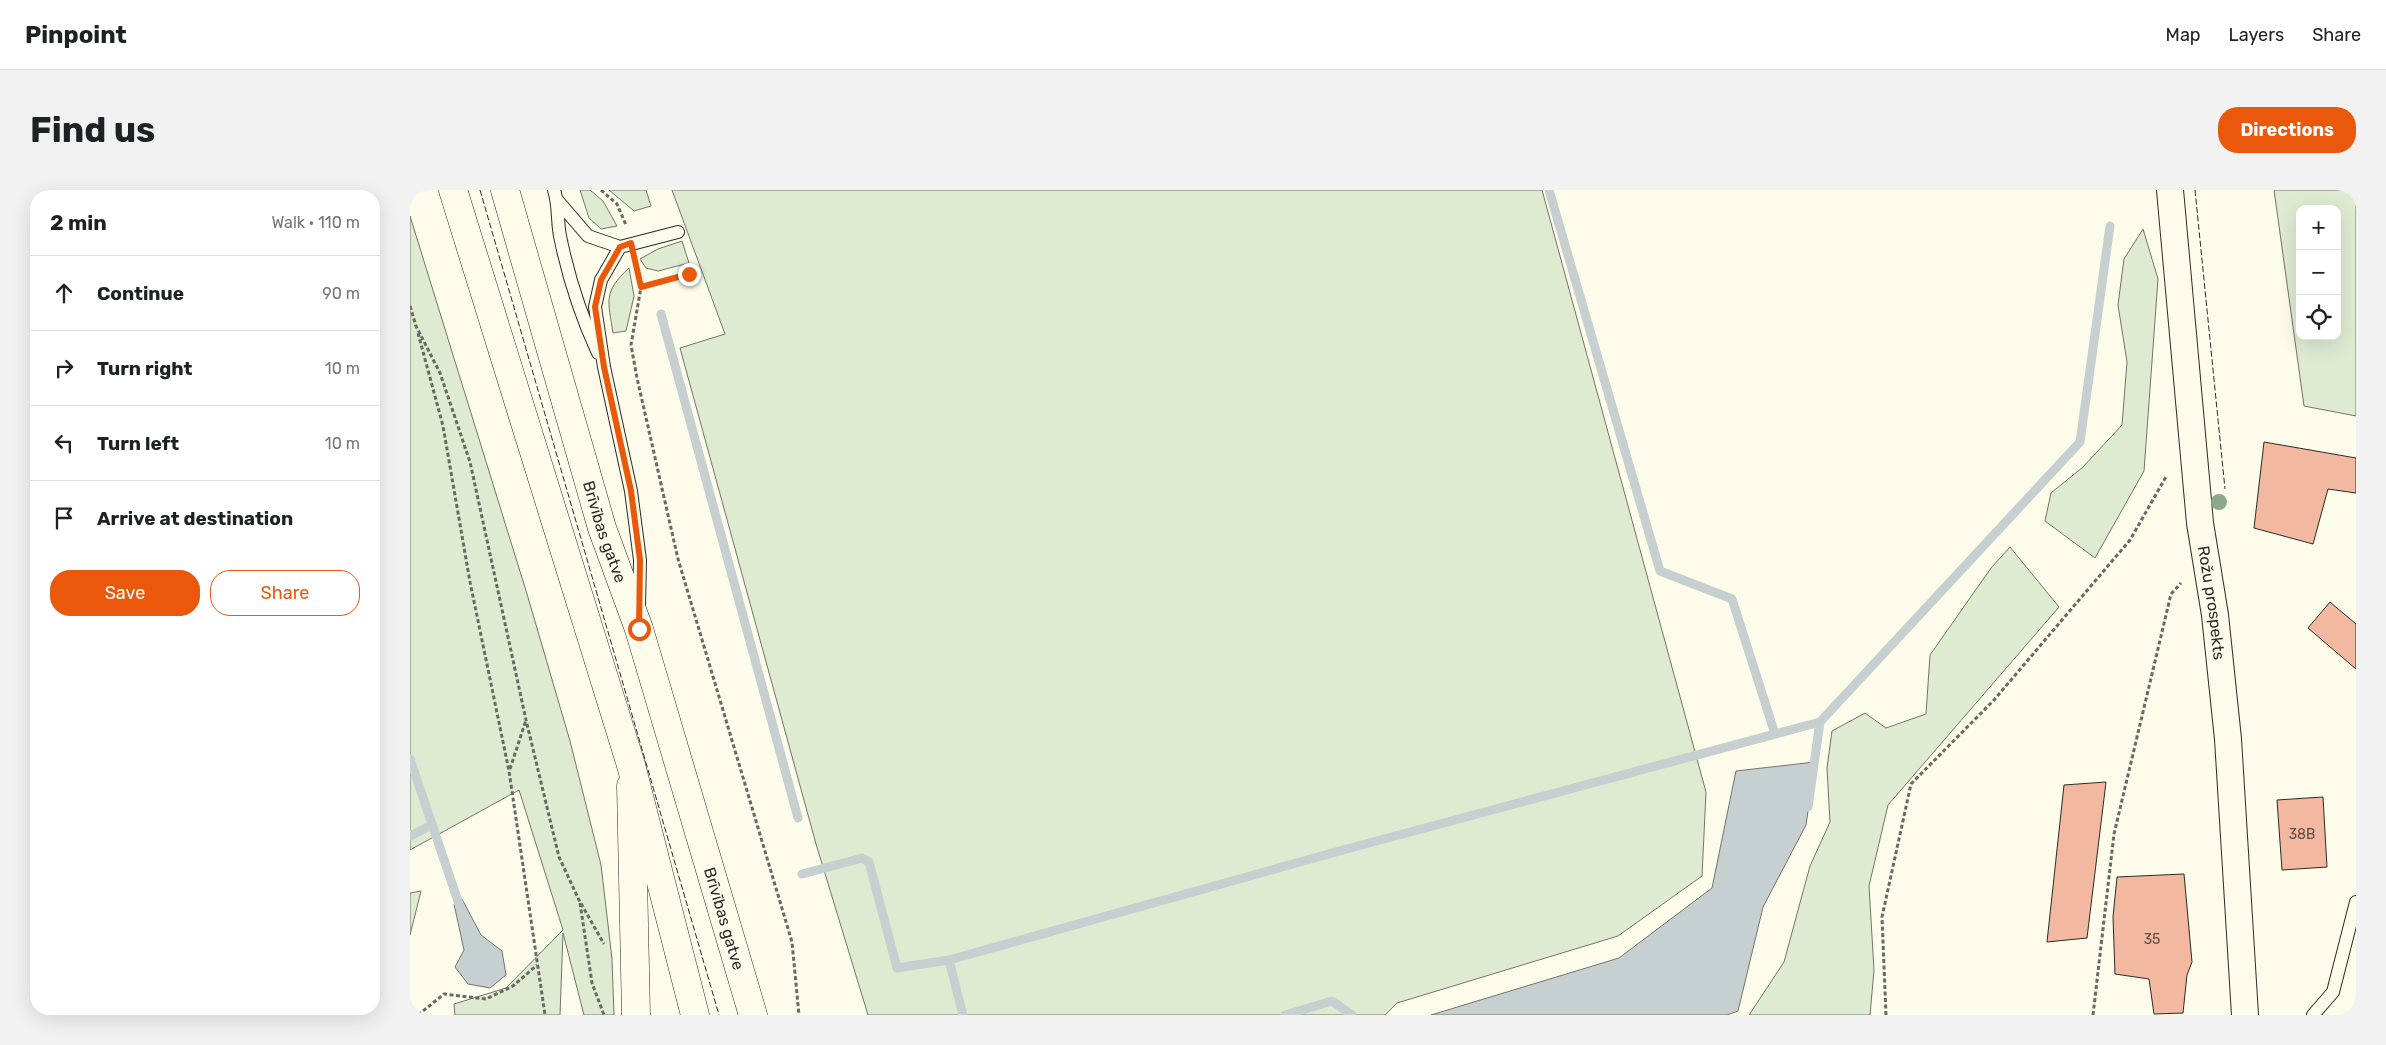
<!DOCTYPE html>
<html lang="en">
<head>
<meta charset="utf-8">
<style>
  body { margin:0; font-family:Rubik,sans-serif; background:#f2f2f2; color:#202124 }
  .controls { position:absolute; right:15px; top:15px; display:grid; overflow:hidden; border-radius:10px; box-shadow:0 5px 20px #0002 }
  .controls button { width:45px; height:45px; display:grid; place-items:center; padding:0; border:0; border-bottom:1px solid #e0e0e0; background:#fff; color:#202124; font:25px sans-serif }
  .stop { position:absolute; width:15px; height:15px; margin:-11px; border:4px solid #ea580c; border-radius:50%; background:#fff }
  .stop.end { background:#ea580c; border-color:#fff; box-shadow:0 1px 5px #0008 }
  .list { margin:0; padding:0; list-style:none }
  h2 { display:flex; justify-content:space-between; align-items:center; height:65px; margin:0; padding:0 20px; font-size:21px }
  h2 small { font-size:16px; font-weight:400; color:#757577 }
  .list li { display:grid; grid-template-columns:32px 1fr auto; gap:15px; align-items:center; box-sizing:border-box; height:75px; padding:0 20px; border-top:1px solid #e0e0e0 }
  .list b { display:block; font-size:19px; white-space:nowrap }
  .list em { font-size:16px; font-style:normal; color:#757577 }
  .actions { display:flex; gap:10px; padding:15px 20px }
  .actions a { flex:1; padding:11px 0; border:1px solid #ea580c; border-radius:20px; text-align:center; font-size:18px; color:#ea580c }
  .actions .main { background:#ea580c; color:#fff }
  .icon { flex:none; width:28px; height:28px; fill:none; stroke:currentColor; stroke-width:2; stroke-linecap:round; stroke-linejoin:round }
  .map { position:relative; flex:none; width:1946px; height:825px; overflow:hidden; border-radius:20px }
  header { display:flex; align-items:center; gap:30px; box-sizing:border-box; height:70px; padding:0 25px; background:#fff; border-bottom:1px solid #e0e0e0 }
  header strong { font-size:24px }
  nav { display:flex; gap:28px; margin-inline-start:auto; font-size:18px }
  .intro { display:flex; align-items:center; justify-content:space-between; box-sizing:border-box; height:120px; padding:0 30px }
  h1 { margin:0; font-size:35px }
  .button { padding:12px 22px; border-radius:20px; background:#ea580c; color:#fff; font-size:18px; font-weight:700 }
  main { display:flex; gap:30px; padding:0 30px }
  aside { flex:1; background:#fff; border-radius:20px; box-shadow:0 5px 20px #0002 }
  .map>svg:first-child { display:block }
  .green { fill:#deebd1; stroke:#74746e; fill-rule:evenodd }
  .water { fill:#c7d0d0; stroke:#74746e }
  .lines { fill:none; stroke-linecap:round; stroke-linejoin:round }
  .stream { stroke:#c7d0d0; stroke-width:9 }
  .building { fill:#f2b8a0; stroke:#2b2b2b }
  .lane-casing { stroke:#2b2b2b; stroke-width:14 }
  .street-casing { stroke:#2b2b2b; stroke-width:28 }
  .secondary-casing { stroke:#2b2b2b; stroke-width:29 }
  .highway-casing { stroke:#2b2b2b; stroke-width:29 }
  .path { stroke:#6a6964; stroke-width:3; stroke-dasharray:4 2.5; stroke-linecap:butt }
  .lane { stroke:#fdfbea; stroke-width:12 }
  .street { stroke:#fdfbea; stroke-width:26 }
  .secondary { stroke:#fdfbea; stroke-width:28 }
  .highway { stroke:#fdfbea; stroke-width:28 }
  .fence { stroke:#2b2b2b; stroke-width:1; stroke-dasharray:6 2.5; stroke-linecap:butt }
  .tree { fill:#8ea78a }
  .route { stroke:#ea580c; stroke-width:6 }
  .labels { text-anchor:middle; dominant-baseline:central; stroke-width:4; stroke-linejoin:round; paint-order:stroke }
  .number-label { font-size:14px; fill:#5d4e48 }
  .street-label { font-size:16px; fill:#2b2b2b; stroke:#fdfbea }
</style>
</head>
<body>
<header>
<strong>Pinpoint</strong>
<nav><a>Map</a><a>Layers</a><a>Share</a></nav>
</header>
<div class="intro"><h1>Find us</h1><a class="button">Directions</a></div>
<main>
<aside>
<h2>2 min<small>Walk · 110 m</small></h2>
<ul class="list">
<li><svg class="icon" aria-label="ahead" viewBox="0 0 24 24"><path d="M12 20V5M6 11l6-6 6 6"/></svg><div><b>Continue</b></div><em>90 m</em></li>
<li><svg class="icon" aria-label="right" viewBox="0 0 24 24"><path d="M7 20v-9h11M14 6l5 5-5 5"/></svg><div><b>Turn right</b></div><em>10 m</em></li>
<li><svg class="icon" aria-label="left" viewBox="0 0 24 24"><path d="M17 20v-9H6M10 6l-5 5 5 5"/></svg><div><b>Turn left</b></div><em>10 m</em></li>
<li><svg class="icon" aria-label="arrive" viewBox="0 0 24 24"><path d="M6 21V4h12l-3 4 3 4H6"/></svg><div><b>Arrive at destination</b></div></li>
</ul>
<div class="actions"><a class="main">Save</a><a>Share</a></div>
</aside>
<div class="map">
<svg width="1946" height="825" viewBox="0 0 1946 825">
  <rect width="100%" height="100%" fill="#fdfbea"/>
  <path class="green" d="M170 0H180L193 11 207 36 191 39 179 28Z
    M199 0H236L241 16 224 21Z
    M262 0H1132L1296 602 1292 686 1208 746 987 813 975 825H458L406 654 270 158 315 144Z
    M1864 0H1946V226L1894 216ZM1890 19H1927V146H1890Z
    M0 26 117 404 160 551 191 675 202 769 204 825H174L153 743 150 825H45L44 814 96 798 153 740 109 600 0 660Z
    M1733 39 1748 89 1734 281 1685 368 1635 331 1641 303 1673 277 1712 235 1717 172 1708 115 1714 69Z
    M272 51 279 73 248 81 236 78 230 69 248 59Z
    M219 78 224 106 216 141 203 143C198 110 193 102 219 78Z
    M1600 357 1649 417 1478 615 1459 696 1464 780 1460 825H1339L1374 772 1400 676 1420 632 1417 578 1422 541 1455 523 1476 538 1516 524 1520 465 1581 378Z
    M11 701 0 745V703Z"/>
  <path class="water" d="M1405 572 1396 635 1353 717 1328 821 1317 825H1021L1209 768 1302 698 1326 581Z
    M52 709 71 745 92 761 96 785 80 798 58 794 45 777 54 760 44 714Z"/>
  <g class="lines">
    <path class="stream" d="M1139 0 1250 381 1322 409 1365 544
      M251 124 388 628
      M0 569 52 723
      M1398 617 1410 532 1670 252 1700 36
      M0 646 22 635
      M392 684 452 668 459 672 487 778 539 770 933 660 1410 532
      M539 770 553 825
      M875 825 922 811 942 825"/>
  </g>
  <path class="building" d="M1854 252 1946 268V303L1918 299 1903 354 1844 338Z
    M1920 412 1946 434V479L1898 438Z
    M1696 592 1677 748 1637 752 1654 595Z
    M1913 607 1917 677 1872 680 1867 610Z
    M1774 684 1782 772 1777 785 1773 823 1744 824 1739 789 1705 784 1703 727 1707 687Z"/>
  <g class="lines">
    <defs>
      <path id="lane" d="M144 0C149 15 147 31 150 46 158 86 171 126 188 163
        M147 10 178 46 210 57 268 42
        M210 57 191 90 185 117 194 177 221 301 230 370 229 417
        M1903 825 1923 802 1946 712"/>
      <g id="street">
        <path id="s1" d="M1760 0 1790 333 1805 425 1818 549 1835 825"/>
      </g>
      <path id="secondary" d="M221 596 226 825"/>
      <g id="highway">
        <path d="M43 0 221 575 285 825"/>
        <path id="s2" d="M95 0 192 338 229 439 343 825"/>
      </g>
    </defs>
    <use href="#lane" class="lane-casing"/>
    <use href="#street" class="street-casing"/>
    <use href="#secondary" class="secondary-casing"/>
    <use href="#highway" class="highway-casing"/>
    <path class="path" d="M191 0 207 14 216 35
      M226 75 231 97 221 155 227 188 268 369 382 752 389 825
      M231 97 279 84
      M0 116 6 136 30 183 60 272 116 530 149 667 169 710 194 754
      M8 143 33 236 60 392 99 581 135 825
      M100 579 116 530
      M170 713 182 793 194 825
      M8 825 34 804 76 809 103 796 127 775
      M1476 825 1472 727 1501 594 1584 510 1720 350 1757 285
      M1683 825 1704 644 1761 404 1771 393"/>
    <use href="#lane" class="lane"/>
    <use href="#street" class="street"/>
    <use href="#secondary" class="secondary"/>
    <use href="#highway" class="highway"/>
    <path class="fence" d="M70 0 309 825
      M1785 0 1815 299"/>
  </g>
  <circle class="tree" cx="1809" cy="312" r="8"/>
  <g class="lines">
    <path class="route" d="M229 439 230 370 221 301 194 177 185 117 191 90 210 57 221 53 231 97 279 84"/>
  </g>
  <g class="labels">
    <g class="number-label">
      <text x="1892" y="644">38B</text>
      <text x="1742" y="749">35</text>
    </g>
    <g class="street-label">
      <text stroke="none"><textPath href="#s2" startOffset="356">Brīvības gatve</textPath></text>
      <text stroke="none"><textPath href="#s1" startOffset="415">Rožu prospekts</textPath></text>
      <text stroke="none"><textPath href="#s2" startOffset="761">Brīvības gatve</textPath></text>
    </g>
  </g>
</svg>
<div class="controls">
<button>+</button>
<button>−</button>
<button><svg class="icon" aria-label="locate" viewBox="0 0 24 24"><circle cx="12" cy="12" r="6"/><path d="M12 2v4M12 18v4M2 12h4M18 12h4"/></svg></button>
</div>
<div class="stop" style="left:229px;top:439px"></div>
<div class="stop end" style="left:279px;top:84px"></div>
</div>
</main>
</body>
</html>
